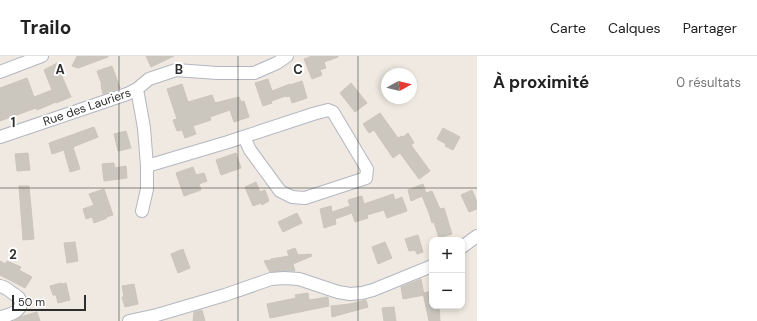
<!DOCTYPE html>
<html lang="fr">
<head>
<meta charset="utf-8">
<style>
  body { margin:0; font-family:"DM Sans",sans-serif; background:#f6f6f6; color:#222 }
  .controls { position:absolute; right:12px; bottom:12px; display:grid; overflow:hidden; border-radius:8px; box-shadow:0 2px 6px #0003 }
  .controls button { width:36px; height:36px; display:grid; place-items:center; padding:0; border:0; border-bottom:1px solid #e0e0e0; background:#fff; color:#222; font:20px sans-serif }
  .compass { position:absolute; left:381px; top:12px; width:36px; height:36px; border-radius:50%; background:#fff; box-shadow:0 2px 6px #0003; rotate:82deg }
  .scale { position:absolute; left:12px; bottom:10px; width:74px; box-sizing:border-box; padding-left:4px; border:2px solid #2e2e2e; border-top:0; font-size:11px; line-height:14px; white-space:nowrap; color:#2e2e2e; -webkit-text-stroke:3px #fff; paint-order:stroke }
  .list { margin:0; padding:0; list-style:none }
  h2 { display:flex; justify-content:space-between; align-items:center; height:52px; margin:0; padding:0 16px; font-size:17px }
  h2 small { font-size:13px; font-weight:400; color:#767676 }
  .map { position:relative; flex:none; width:477px; height:265px; overflow:hidden }
  header { display:flex; align-items:center; gap:24px; box-sizing:border-box; height:56px; padding:0 20px; background:#fff; border-bottom:1px solid #e0e0e0 }
  header strong { font-size:19px }
  nav { display:flex; gap:22px; margin-inline-start:auto; font-size:14px }
  main { display:flex }
  aside { flex:1; background:#fff }
  .map>svg:first-child { display:block }
  .building { fill:#cbc7bf; stroke:#cbc5ba }
  .lines { fill:none; stroke-linecap:round; stroke-linejoin:round }
  .street-casing { stroke:#b4b7c1; stroke-width:14 }
  .street { stroke:#fff; stroke-width:12 }
  .grid { fill:none; stroke:#2e2e2e; stroke-width:1; stroke-opacity:0.55 }
  .labels { text-anchor:middle; dominant-baseline:central; stroke-width:4; stroke-linejoin:round; paint-order:stroke }
  .street-label { font-size:12px; fill:#2e2e2e; stroke:#fff }
  .grid-label { font-size:13px; text-anchor:middle; font-weight:bold; fill:#2e2e2e; stroke:#fff; stroke-width:4; stroke-linejoin:round; paint-order:stroke }
</style>
</head>
<body>
<header>
<strong>Trailo</strong>
<nav><a>Carte</a><a>Calques</a><a>Partager</a></nav>
</header>
<main>
<div class="map">
<svg width="477" height="265" viewBox="0 0 477 265">
  <rect width="100%" height="100%" fill="#efe9e1"/>
  <path class="building" d="M77 0H108V1L78 12 72 10Z
    M146 0H174L151 11Z
    M312 0H338V1L324 6 326 12 320 14 322 19 312 23 304 3Z
    M57 7H61L64 17 61 18 71 41 56 47V46L37 54 36 52 0 65V32L27 22 34 41 52 34 44 14Z
    M112 10 120 32 103 38 101 29H102L97 15Z
    M268 23 272 35 290 28V29L302 25 307 42 292 47 290 40 287 41 286 40 271 45 272 47 263 50 255 27Z
    M351 27 367 47 355 56 340 37Z
    M182 28 188 46 212 39 215 47 239 41 241 46 244 45 249 61 234 66 230 54 210 61 211 64 193 70 196 78 185 82 182 74 177 75 173 64 177 63 167 33Z
    M380 57 398 82 402 80 403 81 408 77 414 87 411 89 430 115 419 123 400 97 393 102 374 74 369 77 363 68Z
    M94 71 98 81 73 91 80 113 70 116 64 94 52 98 49 87Z
    M443 72 460 81 453 94 445 90 446 88 437 83Z
    M126 75 131 92 118 95 114 78Z
    M28 97 30 114 17 115 15 98Z
    M236 97 241 112 221 119 216 104Z
    M114 107 115 112 126 110 127 122 104 125 102 108Z
    M193 111 196 119 204 117 207 125 199 128 201 134 184 140 176 117Z
    M256 126 260 136 265 134 269 145 262 149 261 147 253 150 245 131Z
    M423 128 426 137 432 135 440 153 444 152 452 178 439 182 434 166 432 167 429 157 422 140 411 145 408 134Z
    M19 130H29L34 183 23 184Z
    M104 133 113 159 106 161 107 162 94 167 92 161 86 163 83 153 94 149 89 138Z
    M472 134 477 146V153L469 156 461 139Z
    M393 138 395 144 402 141 407 155 387 162 384 154 367 159 368 162 355 166 352 157 335 163 336 168 324 172 320 153 331 150 332 156 350 150 348 144 362 140 364 148Z
    M297 157 302 167 283 176 278 166Z
    M418 179 423 196 417 198 415 194 409 195 405 183Z
    M75 186 78 205 67 207 64 187Z
    M385 186 392 202 378 208 372 191Z
    M295 192 298 199 311 198 312 200 293 208 295 215H283L270 216 264 205 271 204V203L289 200 287 195Z
    M183 193 190 212 178 217 171 198Z
    M0 205 6 208 7 205 21 211 19 214 32 221 25 232 0 219Z
    M421 223 424 239 403 243 401 231Z
    M61 227V228L66 227 70 244 58 247 56 239H53L50 230Z
    M134 228 138 248 125 251 122 241H124L122 230Z
    M432 235V250H439L440 265H429L423 237Z
    M308 237 309 244 328 241 329 250 270 262 267 248 296 242 295 239Z
    M366 244 368 251 332 261 331 250 350 248Z
    M394 251 396 265H384L382 252Z
    M202 254 205 265H193L194 256Z
    M37 256 40 265H14L20 261Z"/>
  <g class="lines">
    <defs>
      <path id="street" d="M0 16 42 0
        M137 33 144 72 147 110V133L142 155
        M0 81 127 38 137 33 149 23 176 14 217 17H254L277 7 287 0
        M147 110 228 86 313 58 328 54 333 56 367 113 366 122 305 142 292 141 280 135 250 94 244 81
        M462 191 477 180
        M0 230C5 231 7 233 11 236 14 238 17 240 19 242 27 254 8 260 0 261
        M129 265 157 259 225 239 271 223 284 222 299 223 338 236 350 238 362 237 373 234 432 210"/>
    </defs>
    <use href="#street" class="street-casing"/>
    <use href="#street" class="street"/>
  </g>
  <path class="grid" d="M119 0V265M238 0V265M358 0V265M0 132H477"/>
  <g class="labels">
    <g class="street-label">
      <text transform="translate(87 51) rotate(-19)">Rue des Lauriers</text>
    </g>
  </g>
  <g class="grid-label">
    <text x="60" y="18">A</text>
    <text x="179" y="18">B</text>
    <text x="298" y="18">C</text>
    <text x="13" y="71">1</text>
    <text x="13" y="203">2</text>
  </g>
</svg>
<div class="controls">
<button>+</button>
<button>−</button>
</div>
<svg class="compass" viewBox="-18 -18 36 36"><path d="M0-13l5 13h-10z" fill="#e53935"/><path d="M0 13l5-13h-10z" fill="#767676"/></svg>
<div class="scale">50 m</div>
</div>
<aside>
<h2>À proximité<small>0 résultats</small></h2>
<ul class="list">
</ul>
</aside>
</main>
</body>
</html>
